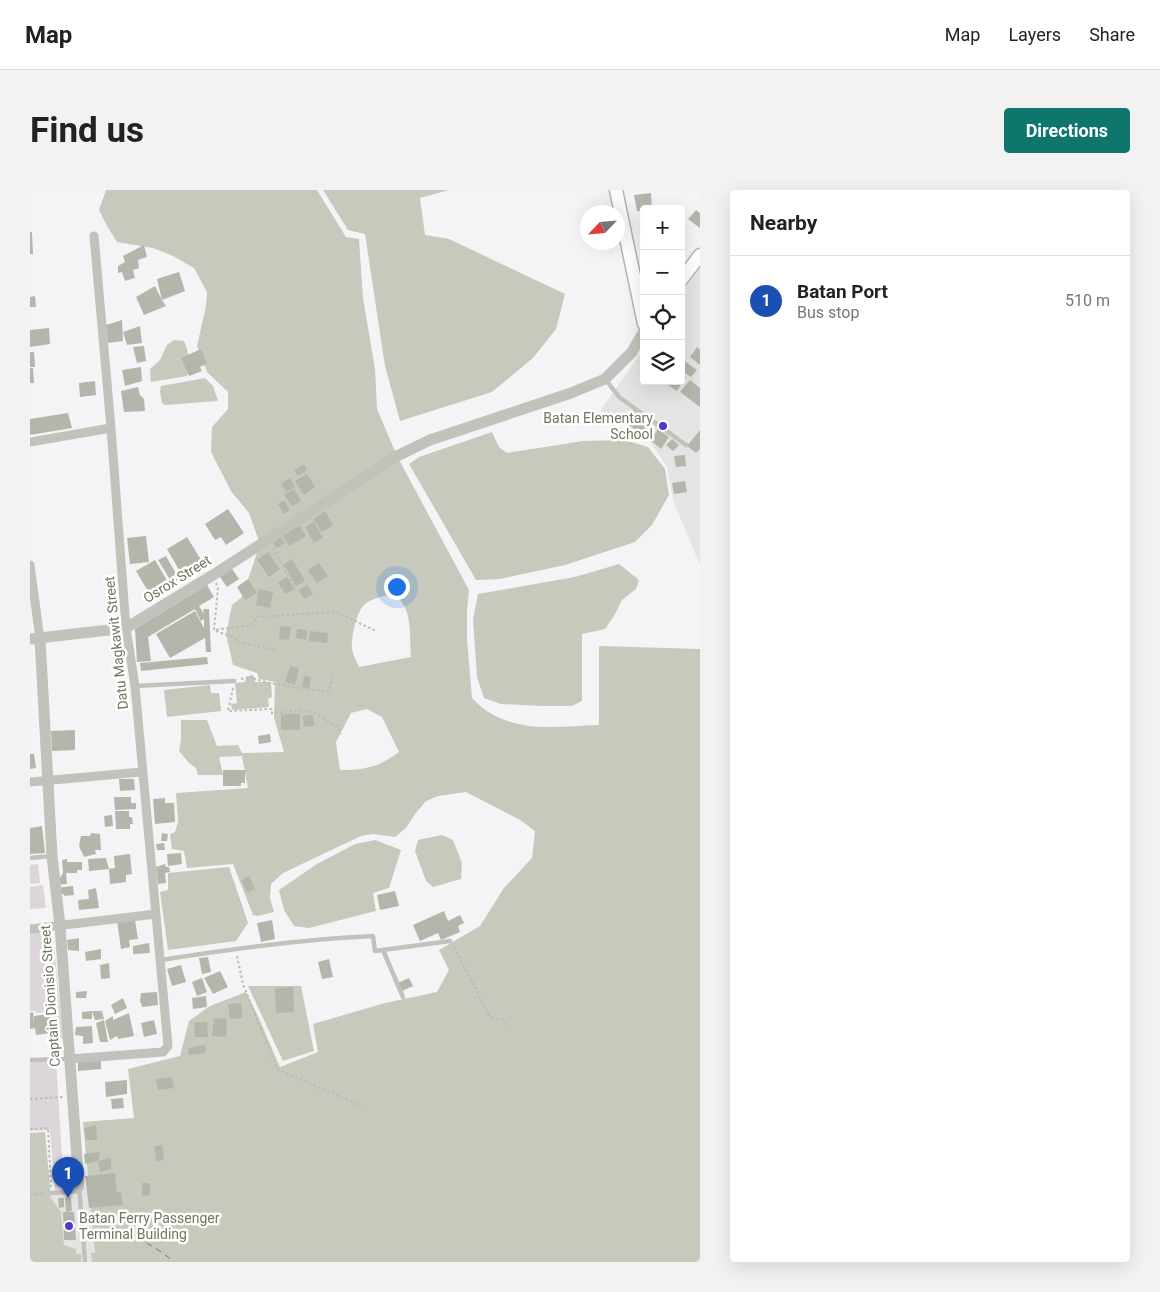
<!DOCTYPE html>
<html lang="en">
<head>
<meta charset="utf-8">
<style>
  body { margin:0; font-family:Roboto,sans-serif; background:#f2f2f2; color:#222 }
  .controls { position:absolute; right:15px; top:15px; display:grid; overflow:hidden; border-radius:5px; box-shadow:0 5px 20px #0002 }
  .controls button { width:45px; height:45px; display:grid; place-items:center; padding:0; border:0; border-bottom:1px solid #e0e0e0; background:#fff; color:#222; font:25px sans-serif }
  .compass { position:absolute; left:550px; top:15px; width:45px; height:45px; border-radius:50%; background:#fff; box-shadow:0 5px 20px #0002; rotate:244deg }
  .you { position:absolute; left:366px; top:396px; width:18px; height:18px; margin:-12px; border:4px solid #fff; border-radius:50%; background:#1a73e8; box-shadow:0 0 0 8px #1a73e833 }
  .badge { display:grid; place-items:center; width:32px; height:32px; border-radius:50%; background:#0f766e; color:#fff; font-size:16px; font-weight:700 }
  .pin { position:absolute; translate:-50% -41px; filter:drop-shadow(0 1px 2px #0008) }
  .pin::after { content:''; position:absolute; top:26px; width:18px; height:15px; background:inherit; clip-path:polygon(0 0,100% 0,50% 100%) }
  .list { margin:0; padding:0; list-style:none }
  h2 { display:flex; justify-content:space-between; align-items:center; height:65px; margin:0; padding:0 20px; font-size:21px }
  h2 small { font-size:16px; font-weight:400; color:#767676 }
  .list li { display:grid; grid-template-columns:32px 1fr auto; gap:15px; align-items:center; box-sizing:border-box; height:90px; padding:0 20px; border-top:1px solid #e0e0e0 }
  .list b { display:block; font-size:19px; white-space:nowrap }
  .list p { margin:0; font-size:16px; white-space:nowrap; color:#767676 }
  .list em { font-size:16px; font-style:normal; color:#767676 }
  .icon { flex:none; width:28px; height:28px; fill:none; stroke:currentColor; stroke-width:2; stroke-linecap:round; stroke-linejoin:round }
  .map { position:relative; flex:none; width:670px; height:1072px; overflow:hidden; border-radius:5px }
  header { display:flex; align-items:center; gap:30px; box-sizing:border-box; height:70px; padding:0 25px; background:#fff; border-bottom:1px solid #e0e0e0 }
  header strong { font-size:24px }
  nav { display:flex; gap:28px; margin-inline-start:auto; font-size:18px }
  .intro { display:flex; align-items:center; justify-content:space-between; box-sizing:border-box; height:120px; padding:0 30px }
  h1 { margin:0; font-size:35px }
  .button { padding:12px 22px; border-radius:5px; background:#0f766e; color:#fff; font-size:18px; font-weight:700 }
  main { display:flex; gap:30px; padding:0 30px }
  aside { flex:1; background:#fff; border-radius:5px; box-shadow:0 5px 20px #0002 }
  .map>svg:first-child { display:block }
  .built { fill:#e5e3e4 }
  .green { fill:#dcd5d9 }
  .water { fill:#c7c9bc; fill-rule:evenodd }
  .lines { fill:none; stroke-linecap:round; stroke-linejoin:round }
  .ferry { stroke:#73765f; stroke-width:1; stroke-dasharray:6 5; stroke-linecap:butt }
  .building { fill:#b4b6ac }
  .secondary-casing { stroke:#b4b7ad; stroke-width:15 }
  .path { stroke:#b9bbb5; stroke-width:2; stroke-dasharray:2.5 2.5; stroke-linecap:butt }
  .service { stroke:#c0c2bb; stroke-width:4.5 }
  .minor { stroke:#c0c2bb; stroke-width:9 }
  .tertiary { stroke:#c0c2bb; stroke-width:11 }
  .secondary { stroke:#fff; stroke-width:12 }
  .poi-dot { fill:#493bce; stroke:#fff; stroke-width:2 }
  .labels { text-anchor:middle; dominant-baseline:central; stroke-width:5; stroke-linejoin:round; paint-order:stroke }
  .poi-label { font-size:14px; fill:#6f765f; stroke:#fff; text-anchor:end }
  .street-label { font-size:14px; fill:#6f765f; stroke:#fff }
</style>
</head>
<body>
<header>
<strong>Map</strong>
<nav><a>Map</a><a>Layers</a><a>Share</a></nav>
</header>
<div class="intro"><h1>Find us</h1><a class="button">Directions</a></div>
<main>
<div class="map">
<svg width="670" height="1072" viewBox="0 0 670 1072">
  <rect width="100%" height="100%" fill="#f5f3f6"/>
  <path class="built" d="M670 77V375L643 310 637 277 620 252 570 221 614 158V191H651V104Z
    M60 997 65 1063 61 1064 62 1072H51V1065L46 1064 34 1055 31 1022 21 1008 20 1000Z"/>
  <path class="green" d="M8 674 10 693 0 694V675Z
    M13 695 16 718 0 719V697Z
    M22 735 33 848 23 849 20 822 6 823 5 821H0V737Z
    M26 870 34 999 25 1000 20 940 0 941V872Z"/>
  <path class="water" d="M76 0H287L316 47 329 49 333 108 345 179 347 219 367 266 439 400 437 421V448L442 508C447 513 453 519 460 523 494 543 532 536 569 535V456L670 459V1072H62L61 1063H65L53 932 104 928 98 879 150 866 159 831 180 816 216 802 228 826 250 877 288 862 283 834 355 813 407 802 419 780 409 760 450 736 474 698 502 668 505 641 490 630 436 602 408 606 396 611 385 624 376 638 365 647 343 644 331 646 253 683 241 694 240 708 244 722 228 726 223 725 203 674 157 678 154 661 142 659 140 644 145 642 148 632 146 603 218 598 212 566 189 567 193 585H168L166 578 159 573 149 561 151 550V530H177L187 556 208 555 212 563 254 562 244 528 245 492 229 489 227 483 203 475 196 444 202 415 212 407 230 354 219 323 201 301 181 262 182 237 198 219V202L177 182 167 156 176 116 177 102 164 78 143 66 123 58 87 52 77 36 69 20ZM363 404C384 417 379 445 381 467L329 477C326 471 323 465 322 459 321 448 326 423 334 415 342 408 354 406 363 404ZM337 519 352 527 369 562C349 577 335 580 310 580L306 552 321 523Z
    M293 0H419L390 8 395 45 419 49 535 104 526 139 503 168 462 202 370 231 355 176 335 44 318 40Z
    M144 150 154 151C159 161 160 175 157 186L121 192 120 179 130 170 137 155Z
    M175 188 183 196 188 211 135 215 132 213 130 202 131 196Z
    M462 242 469 257 477 263 553 251 594 250 618 257 635 279 639 305 622 335 605 352 535 375 470 389 446 390 379 274 389 267Z
    M589 374 609 390 606 399 592 410 584 426 575 439 552 444V511L542 516H514L471 514 454 508 447 487 443 429 448 404 545 387Z
    M224 487 225 492H241L242 507 238 509 239 517 202 520 201 514 207 513 205 493 215 492 216 488Z
    M180 495 181 503H189L191 521 137 527 134 500Z
    M412 645 423 650 432 673 431 689 403 697 396 691 385 661 388 650Z
    M345 650 371 660 359 698 343 703 346 721 279 738 264 736 254 720 249 700 287 674 325 654Z
    M199 677 218 733 206 751 138 760 130 702 138 700V683Z
    M218 796H271L284 861 253 871Z
    M15 942 21 1008 31 1022 34 1055 46 1059V1064H51V1072H0V943Z"/>
  <g class="lines">
    <path class="ferry" d="M64 1040C69 1040 75 1039 80 1040 102 1043 127 1057 144 1072"/>
  </g>
  <path class="building" d="M621 3 622 19H614V21H607L604 5Z
    M666 20 670 23V38L658 29Z
    M0 42H2L3 64H0Z
    M114 55 117 67 108 70 109 78 103 80 105 88 95 91 92 82 88 83V76L95 72 93 66Z
    M149 82 155 101 132 110 136 116 114 125 106 107 125 96 132 110 127 89Z
    M5 106 6 117H0V107Z
    M92 130 93 151 78 153 76 135Z
    M110 136 112 153 97 155 93 142Z
    M19 138 20 154 0 157V140Z
    M114 156 116 171 107 173 103 157Z
    M667 157 670 160V175L660 167Z
    M171 159 177 174 170 177 172 181 159 186 151 168Z
    M0 162H4L5 177H0Z
    M656 172 667 180 661 187 651 180Z
    M111 177 112 191 95 196 92 180Z
    M0 178H3L4 193H0Z
    M651 184 656 187 647 201 632 191H651Z
    M660 190 670 198V217L650 202Z
    M65 191 66 205 50 207 49 193Z
    M108 197 110 205 114 209 115 221 94 222 91 201Z
    M604 219 622 232 613 245 594 232Z
    M38 223 42 238 0 245V229Z
    M628 239 639 247 631 259 620 250Z
    M670 240V259L666 263 657 256Z
    M642 249 649 255 643 261 636 255Z
    M655 265 656 276 646 277 644 266Z
    M274 274 277 280 268 286 264 280Z
    M277 284 285 297 274 305 265 291Z
    M260 288 265 297 256 302 251 294Z
    M655 291 657 302 644 304 642 293Z
    M264 299 271 311 262 316 254 305Z
    M254 310 260 320 254 324 248 314Z
    M198 319 214 343 196 355 191 347 185 350 175 334Z
    M295 321 303 335 292 342 283 329Z
    M284 332 293 348 284 353 275 337Z
    M268 333 276 346 259 356 251 343Z
    M249 344 255 353 246 358 241 350Z
    M116 346 119 372 100 374 97 348Z
    M157 347 173 373 152 385 137 359Z
    M238 362 250 379 239 387 227 370Z
    M136 366 149 389 142 393 128 370Z
    M262 369 275 391 266 396 254 374Z
    M125 370 138 392 119 403 106 381Z
    M289 373 298 386 287 393 278 380Z
    M200 376 209 389 197 397 188 384Z
    M257 387 264 399 255 404 248 393Z
    M218 389 227 403 215 410 207 397Z
    M177 395 184 407 169 416 174 424 173 419H179L181 462H176L175 448 140 468 126 444 165 421 174 438V429L171 431 165 419 118 447 121 471 107 472 105 439Z
    M277 395 283 404 274 409 269 400Z
    M229 399 243 402 240 418 226 415Z
    M250 436 261 437 259 450 249 449Z
    M267 439 277 440 276 450 266 448Z
    M280 441 298 443 297 453 279 451Z
    M177 467 178 474 111 481 110 473Z
    M260 476 269 478 265 495 255 492Z
    M274 486 281 487 279 498 272 497Z
    M251 524H270V540H251Z
    M283 525 284 536 274 537 273 526Z
    M45 540V560L22 561 21 541Z
    M240 544 241 552 229 554 228 546Z
    M0 564H4L6 578 0 579Z
    M193 580H215V593H211V596H193Z
    M89 589H104L105 600 90 601Z
    M84 607H101V613H106V619L85 620Z
    M135 608V613H144L145 632 125 634 123 609Z
    M85 621H99V627H102L103 634H100V639H86Z
    M82 625 83 636 75 637 74 626Z
    M12 636 15 663 0 664V638Z
    M61 643 70 644 71 660H65L66 664 54 667 49 656 51 646H60Z
    M132 643 138 644 137 651H131Z
    M134 653 135 660H127L126 654Z
    M151 663 152 674 138 676 137 664Z
    M100 664 102 684 96 685V692L80 694 79 679 85 678 84 666Z
    M76 668 79 679 59 681 58 669Z
    M37 669V672H52V680H47V683H36L37 694 26 695 33 683 32 670Z
    M135 674 136 677H139L140 682 135 683 136 693 128 694 126 677Z
    M219 686 225 699 217 702 211 690Z
    M43 696 44 705 35 706 26 698Z
    M66 698 69 718 49 720 48 710 59 709 58 700Z
    M365 701 369 716 350 720 347 705Z
    M414 721 418 731 430 725 434 733 428 736 430 742 411 750 408 743 390 751 383 735Z
    M105 730 108 749 99 750 100 757 91 759 87 731Z
    M242 730 245 749 231 752 227 733Z
    M49 748V761L38 760 37 750Z
    M119 753 120 763 103 764V756Z
    M71 759V769L56 771 55 762Z
    M178 767 181 782 172 784 169 768Z
    M299 769 303 787 292 789 288 772Z
    M79 773 80 788 71 789 70 775Z
    M151 775 156 792 142 796 137 779Z
    M190 781 198 797 183 804 174 788Z
    M172 788 177 802 167 806 162 792Z
    M379 788 383 796 372 801 368 793Z
    M263 797 264 822 246 823 245 798Z
    M57 801 56 808H46V802Z
    M127 802 128 815 112 817 110 810 111 803Z
    M176 806 177 817 163 819 162 808Z
    M93 808 97 818 85 824 81 815Z
    M211 813 213 828 200 829 198 814Z
    M62 821V829H52V822Z
    M62 821H72L74 829 65 830Z
    M3 822 4 833V826L19 824 20 832 23 831V835H20V843L6 845 5 838 0 839V823Z
    M99 823 104 846 88 849 87 846 80 850 75 831 83 826V830Z
    M184 828 197 829 196 847 182 846Z
    M74 830 78 852H70L66 833Z
    M124 830 127 844 114 847 111 833Z
    M177 832 178 847H165L164 833Z
    M62 836 63 853 53 854V846L45 845 46 837Z
    M175 855 176 863 159 865 158 858Z
    M71 869V879L48 881V871Z
    M142 887 144 898 128 900 126 889Z
    M97 890V904L76 907 75 892Z
    M93 908 94 918 82 919 81 909Z
    M66 935 67 950H56L54 938Z
    M132 955 134 970 126 971 124 956Z
    M70 962 68 971 55 974 54 964Z
    M81 968V979L70 982 68 971Z
    M85 983 87 1003 91 1002 93 1015 59 1018 55 986Z
    M112 993H120V1005L112 1006Z
    M41 1007 42 1021 36 1022 35 1008Z
    M28 1008H34V1017L29 1018Z
    M33 1022H44L46 1050H34Z"/>
  <g class="lines">
    <defs>
      <path id="secondary" d="M586 0 614 134
        M651 90 670 65"/>
    </defs>
    <use href="#secondary" class="secondary-casing"/>
    <path class="path" d="M243 358 266 400
      M186 393 188 398 184 440 222 435 227 427 306 422 346 441
      M186 441 202 447 209 452 245 460
      M211 489 224 486 218 487 239 493 298 502 303 487
      M203 498 198 521 242 519V524C264 521 274 516 294 528 299 531 300 535 307 536L311 544
      M424 757 460 827 473 830 476 836
      M207 766 213 794 247 879 331 916
      M0 909 33 907
      M0 939 18 938 21 997
      M0 1005 15 1004"/>
    <path class="service" d="M576 190 589 207 656 255
      M105 496 204 491
      M0 668 21 666
      M353 760 373 807
      M131 770C201 759 272 749 343 746L345 761 420 751
      M0 870 39 869
      M49 996 55 1072
      M22 1003 50 1001"/>
    <path class="minor" d="M0 252 81 238
      M0 375 10 449
      M0 592 112 582
      M0 739 126 724
      M40 869 133 862 138 856 105 496 96 438 81 238 64 46"/>
    <path class="tertiary" d="M0 449 96 438 183 385 367 266 400 250 541 203 575 189 602 162 614 141
      M10 449 22 666 30 736 49 996"/>
    <use href="#secondary" class="secondary"/>
  </g>
  <g class="poi-dot">
    <circle cx="633" cy="236" r="5"/>
    <circle cx="39" cy="1036" r="5"/>
  </g>
  <g class="labels">
    <g class="poi-label">
      <text x="623" y="228">Batan Elementary<tspan x="623" dy="16">School</tspan></text>
      <text x="49" y="1028" text-anchor="start">Batan Ferry Passenger<tspan x="49" dy="16">Terminal Building</tspan></text>
    </g>
    <g class="street-label">
      <text transform="translate(147 389) rotate(-32)">Osrox Street</text>
      <text transform="translate(86 453) rotate(-96)">Datu Magkawit Street</text>
      <text transform="translate(20 806) rotate(-94)">Captain Dionisio Street</text>
    </g>
  </g>
</svg>
<div class="controls">
<button>+</button>
<button>−</button>
<button><svg class="icon" aria-label="locate" viewBox="0 0 24 24"><circle cx="12" cy="12" r="6"/><path d="M12 2v4M12 18v4M2 12h4M18 12h4"/></svg></button>
<button><svg class="icon" aria-label="layers" viewBox="0 0 24 24"><path d="M12 4l9 5-9 5-9-5zM3 14l9 5 9-5"/></svg></button>
</div>
<svg class="compass" viewBox="-18 -18 36 36"><path d="M0-13l5 13h-10z" fill="#e53935"/><path d="M0 13l5-13h-10z" fill="#767676"/></svg>
<div class="you"></div>
<div class="pin badge" style="left:38px;top:1008px;background:#1a4fb4">1</div>
</div>
<aside>
<h2>Nearby<small></small></h2>
<ul class="list">
<li><span class="badge" style="background:#1a4fb4">1</span><div><b>Batan Port</b><p>Bus stop</p></div><em>510 m</em></li>
</ul>
</aside>
</main>
</body>
</html>
